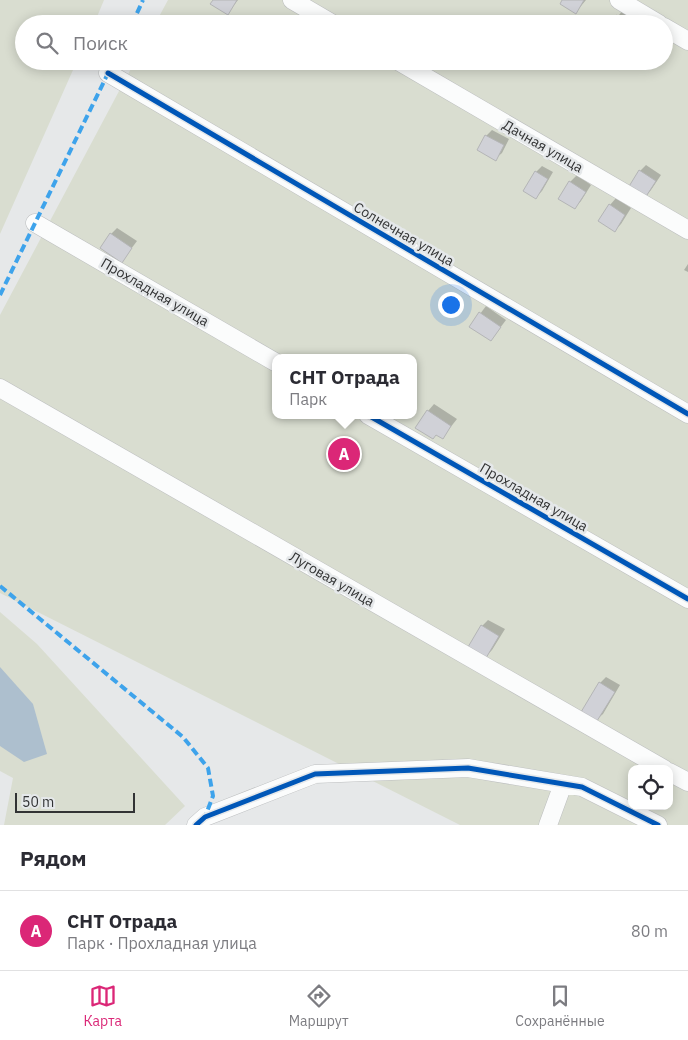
<!DOCTYPE html>
<html lang="ru">
<head>
<meta charset="utf-8">
<style>
  body { margin:0; font-family:"IBM Plex Sans",sans-serif; background:#f7f7f7; color:#2b2b33 }
  .controls { position:absolute; right:15px; bottom:15px; display:grid; overflow:hidden; border-radius:10px; box-shadow:0 2px 12px #0003 }
  .controls button { width:45px; height:45px; display:grid; place-items:center; padding:0; border:0; border-bottom:1px solid #e1e1e2; background:#fff; color:#2b2b33; font:25px sans-serif }
  .scale { position:absolute; left:15px; bottom:12px; width:120px; box-sizing:border-box; padding-left:5px; border:2px solid #323334; border-top:0; font-size:14px; line-height:18px; white-space:nowrap; color:#323334; -webkit-text-stroke:4px #e5e8ea; paint-order:stroke }
  .you { position:absolute; left:450px; top:304px; width:18px; height:18px; margin:-12px; border:4px solid #fff; border-radius:50%; background:#1a73e8; box-shadow:0 0 0 8px #1a73e833 }
  .badge { display:grid; place-items:center; width:32px; height:32px; border-radius:50%; background:#db2777; color:#fff; font-size:16px; font-weight:700 }
  .pin { position:absolute; translate:-50% -50%; border:2px solid #fff; box-shadow:0 1px 5px #0006 }
  .popup { position:absolute; left:272px; top:354px; width:145px; height:65px; box-sizing:border-box; display:grid; place-content:center; border-radius:10px; background:#fff; filter:drop-shadow(0 1px 4px #0005); font-size:16px; white-space:nowrap; color:#7c7c81 }
  .popup b { font-size:19px; color:#2b2b33 }
  .popup::after { content:''; position:absolute; left:50%; top:100%; margin-left:-10px; border:10px solid transparent; border-top-color:#fff }
  .list { margin:0; padding:0; list-style:none }
  h2 { display:flex; justify-content:space-between; align-items:center; height:65px; margin:0; padding:0 20px; font-size:21px }
  h2 small { font-size:16px; font-weight:400; color:#7c7c81 }
  .list li { display:grid; grid-template-columns:32px 1fr auto; gap:15px; align-items:center; box-sizing:border-box; height:80px; padding:0 20px; border-top:1px solid #e1e1e2 }
  .list b { display:block; font-size:19px; white-space:nowrap }
  .list p { margin:0; font-size:16px; white-space:nowrap; color:#7c7c81 }
  .list em { font-size:16px; font-style:normal; color:#7c7c81 }
  .icon { flex:none; width:28px; height:28px; fill:none; stroke:currentColor; stroke-width:2; stroke-linecap:round; stroke-linejoin:round }
  .map { position:relative; flex:none; width:688px; height:825px; overflow:hidden }
  .search { position:absolute; background:#fff; box-shadow:0 2px 12px #0003; left:15px; right:15px; top:15px; height:55px; display:flex; align-items:center; gap:12px; box-sizing:border-box; padding:0 18px; border-radius:28px; color:#7c7c81; font-size:19px }
  .sheet { height:145px; background:#fff }
  nav { display:flex; justify-content:space-around; align-items:center; box-sizing:border-box; height:70px; border-top:1px solid #e1e1e2; background:#fff; font-size:14px; color:#7c7c81 }
  nav a { display:grid; justify-items:center; gap:2px }
  nav .on { color:#db2777 }
  .map>svg:first-child { display:block }
  .green { fill:#d9ddd0; fill-rule:evenodd }
  .water { fill:#adbfce }
  .shadow { fill:#0003 }
  .building { fill:#d0d1d7; stroke:#b4b5b6 }
  .lines { fill:none; stroke-linecap:round; stroke-linejoin:round }
  .minor-casing { stroke:#bcbebf; stroke-width:19 }
  .minor { stroke:#fbfcfc; stroke-width:18 }
  .quiet { stroke:#3ea3eb; stroke-width:4; stroke-dasharray:8 4; stroke-linecap:butt }
  .cycleway-casing { stroke:#e5e8ea; stroke-width:8 }
  .cycleway { stroke:#0057b8; stroke-width:5 }
  .labels { text-anchor:middle; dominant-baseline:central; stroke-width:5; stroke-linejoin:round; paint-order:stroke }
  .street-label { font-size:14px; fill:#323334; stroke:#e5e8ea }
</style>
</head>
<body>
<div class="map">
<svg width="688" height="825" viewBox="0 0 688 825">
  <rect width="100%" height="100%" fill="#e6e8e9"/>
  <path class="green" d="M0 0H104L94 24H24V61H77L0 234Z
    M168 0H688V825H460L0 593V315L135 61H664V24H155ZM275 358H413V415H275ZM632 769H669V806H632Z
    M0 612 37 644 185 806 165 825H4L13 778 0 771Z"/>
  <path class="water" d="M0 667 33 704 47 754 24 762 0 746Z"/>
  <path class="shadow" d="M214 0H238L228 13Z
    M564 0H586L576 12Z
    M623 10 637 18 634 24H612Z
    M492 130 509 139 502 153 495 159 486 136Z
    M646 165 661 175 651 190 645 197 640 171Z
    M542 166 553 172 542 191 536 197V172Z
    M577 175 591 185 581 201 575 207 560 198 570 182Z
    M616 198 631 208 621 224 615 230 610 205Z
    M117 228 137 241 122 261 111 234Z
    M688 264V272L684 270Z
    M486 306 506 320 491 340 471 326Z
    M434 404 457 419 442 438 437 434 417 428 428 411Z
    M488 620 505 629 492 650 485 657 482 626Z
    M606 677 620 685 603 714 596 720 600 683Z"/>
  <path class="building" d="M213 0H237L228 15 210 4Z
    M562 0H584L576 14 560 4Z
    M616 15 630 24H611Z
    M485 135 504 145 496 161 477 150Z
    M639 170 656 181 645 198 628 188Z
    M535 171 548 179 536 199 523 191Z
    M569 181 586 192 575 209 558 199Z
    M609 204 625 215 615 232 598 221Z
    M110 233 132 248 122 263 100 248Z
    M479 312 501 327 491 341 469 327Z
    M427 410 451 426 443 439 436 435 433 439 415 428Z
    M481 625 499 636 486 658 468 647Z
    M599 682 615 692 597 721 581 712Z"/>
  <g class="lines">
    <defs>
      <path id="minor" d="M292 0 333 24
        M619 0 659 24
        M664 27 688 41
        M398 61 688 230
        M108 73 688 414
        M35 223 275 362
        M0 388 664 769
        M368 415 688 599
        M669 772 688 782
        M196 825 205 817 315 774 468 768 582 787 658 825
        M548 825 563 784"/>
    </defs>
    <use href="#minor" class="minor-casing"/>
    <use href="#minor" class="minor"/>
    <path class="quiet" d="M132 24 143 0
      M0 295 114 61
      M0 586 183 737 208 768 213 796 205 817"/>
    <defs>
      <path id="cycleway" d="M108 73 688 414
        M368 415 688 599
        M196 825 205 817 315 774 468 768 582 787 658 825"/>
    </defs>
    <use href="#cycleway" class="cycleway-casing"/>
    <use href="#cycleway" class="cycleway"/>
  </g>
  <g class="labels">
    <g class="street-label">
      <text transform="translate(543 146) rotate(30)">Дачная улица</text>
      <text transform="translate(404 234) rotate(30)">Солнечная улица</text>
      <text transform="translate(155 292) rotate(30)">Прохладная улица</text>
      <text transform="translate(534 497) rotate(30)">Прохладная улица</text>
      <text transform="translate(332 579) rotate(30)">Луговая улица</text>
    </g>
  </g>
</svg>
<div class="controls">
<button><svg class="icon" aria-label="locate" viewBox="0 0 24 24"><circle cx="12" cy="12" r="6"/><path d="M12 2v4M12 18v4M2 12h4M18 12h4"/></svg></button>
</div>
<div class="scale">50 m</div>
<div class="you"></div>
<div class="pin badge" style="left:344px;top:454px">A</div>
<div class="popup"><b>СНТ Отрада</b>Парк</div>
<div class="search"><svg class="icon" aria-label="search" viewBox="0 0 24 24"><circle cx="10" cy="10" r="6"/><path d="M15 15l6 6"/></svg>Поиск</div>
</div>
<section class="sheet">
<h2>Рядом<small></small></h2>
<ul class="list">
<li><span class="badge">A</span><div><b>СНТ Отрада</b><p>Парк · Прохладная улица</p></div><em>80 m</em></li>
</ul>
</section>
<nav>
<a class="on"><svg class="icon" aria-label="map" viewBox="0 0 24 24"><path d="M3 6l6-2 6 2 6-2v14l-6 2-6-2-6 2zM9 4v14M15 6v14"/></svg>Карта</a>
<a><svg class="icon" aria-label="directions" viewBox="0 0 24 24"><path d="M12 3l9 9-9 9-9-9zM9 14v-3h6M13 9l2 2-2 2"/></svg>Маршрут</a>
<a><svg class="icon" aria-label="saved" viewBox="0 0 24 24"><path d="M7 4h10v16l-5-4-5 4z"/></svg>Сохранённые</a>
</nav>
</body>
</html>
